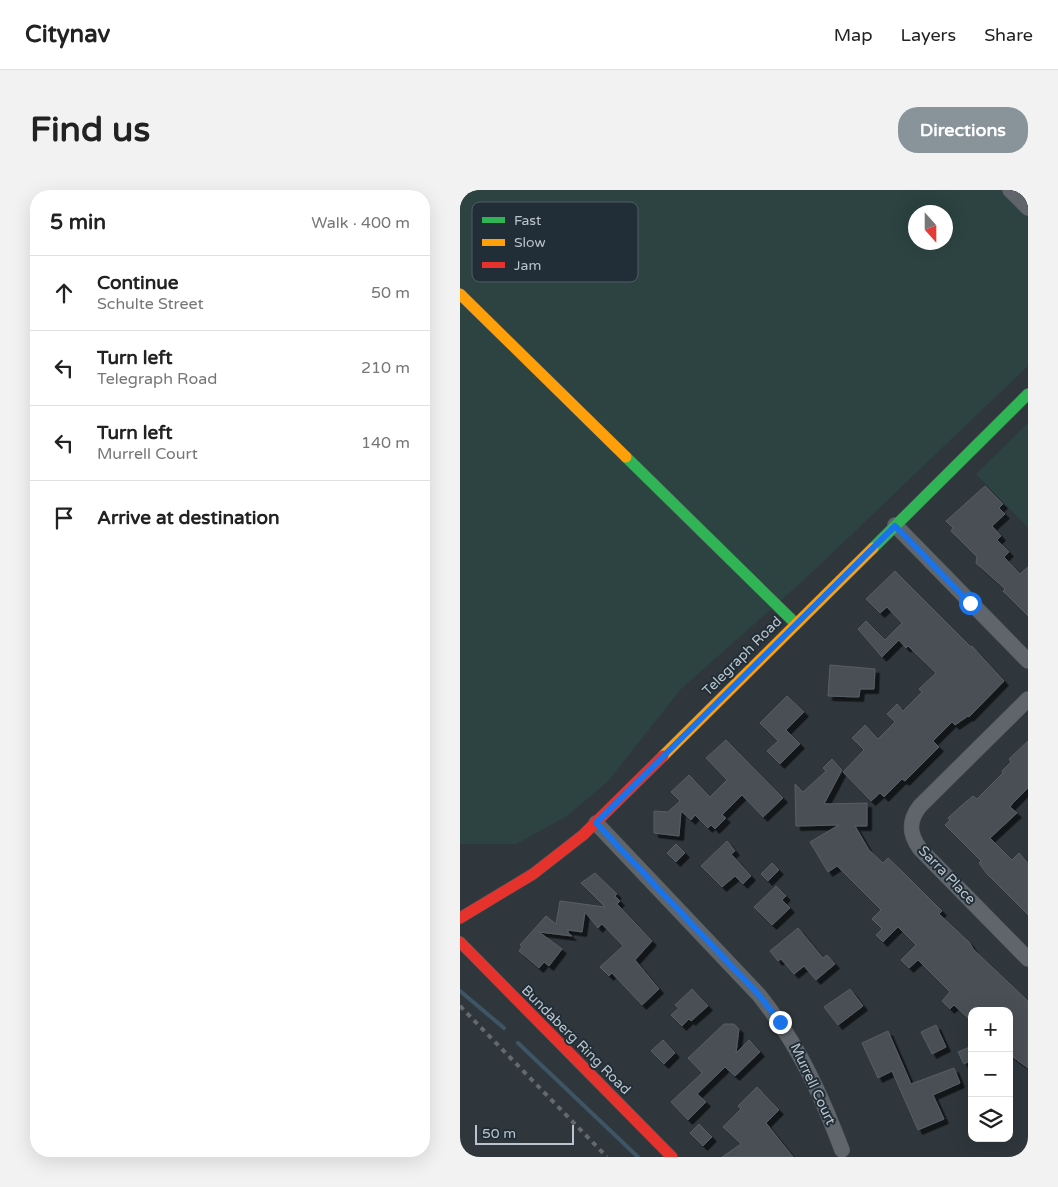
<!DOCTYPE html>
<html lang="en">
<head>
<meta charset="utf-8">
<style>
  body { margin:0; font-family:"Varela Round",sans-serif; background:#f2f2f2; color:#222 }
  .controls { position:absolute; right:15px; bottom:15px; display:grid; overflow:hidden; border-radius:10px; box-shadow:0 5px 20px #0002 }
  .controls button { width:45px; height:45px; display:grid; place-items:center; padding:0; border:0; border-bottom:1px solid #e0e0e0; background:#fff; color:#222; font:25px sans-serif }
  .compass { position:absolute; left:448px; top:15px; width:45px; height:45px; border-radius:50%; background:#fff; box-shadow:0 5px 20px #0002; rotate:159deg }
  .scale { position:absolute; left:15px; bottom:12px; width:99px; box-sizing:border-box; padding-left:5px; border:2px solid #bac4cc; border-top:0; font-size:14px; line-height:18px; white-space:nowrap; color:#bac4cc; -webkit-text-stroke:4px #222e37; paint-order:stroke }
  .stop { position:absolute; width:15px; height:15px; margin:-11px; border:4px solid #1a73e8; border-radius:50%; background:#fff }
  .stop.end { background:#1a73e8; border-color:#fff; box-shadow:0 1px 5px #0008 }
  .list { margin:0; padding:0; list-style:none }
  h2 { display:flex; justify-content:space-between; align-items:center; height:65px; margin:0; padding:0 20px; font-size:21px }
  h2 small { font-size:16px; font-weight:400; color:#767676 }
  .list li { display:grid; grid-template-columns:32px 1fr auto; gap:15px; align-items:center; box-sizing:border-box; height:75px; padding:0 20px; border-top:1px solid #e0e0e0 }
  .list b { display:block; font-size:19px; white-space:nowrap }
  .list p { margin:0; font-size:16px; white-space:nowrap; color:#767676 }
  .list em { font-size:16px; font-style:normal; color:#767676 }
  .icon { flex:none; width:28px; height:28px; fill:none; stroke:currentColor; stroke-width:2; stroke-linecap:round; stroke-linejoin:round }
  .map { position:relative; flex:none; width:568px; height:967px; overflow:hidden; border-radius:20px }
  header { display:flex; align-items:center; gap:30px; box-sizing:border-box; height:70px; padding:0 25px; background:#fff; border-bottom:1px solid #e0e0e0 }
  header strong { font-size:24px }
  nav { display:flex; gap:28px; margin-inline-start:auto; font-size:18px }
  .intro { display:flex; align-items:center; justify-content:space-between; box-sizing:border-box; height:120px; padding:0 30px }
  h1 { margin:0; font-size:35px }
  .button { padding:12px 22px; border-radius:20px; background:#89939a; color:#fff; font-size:18px; font-weight:700 }
  main { display:flex; gap:30px; padding:0 30px }
  aside { flex:1; background:#fff; border-radius:20px; box-shadow:0 5px 20px #0002 }
  .map>svg:first-child { display:block }
  .green { fill:#2c4342; fill-rule:evenodd }
  .lines { fill:none; stroke-linecap:round; stroke-linejoin:round }
  .stream { stroke:#3e5566; stroke-width:4 }
  .building { fill:#4a5055; stroke:#575e63; filter:url(#shadow) }
  .street-casing { stroke:#4d5357; stroke-width:16 }
  .fast-casing { stroke:#4d5357; stroke-width:12 }
  .slow-casing { stroke:#4d5357; stroke-width:12 }
  .jam-casing { stroke:#4d5357; stroke-width:12 }
  .street { stroke:#5f656a; stroke-width:15 }
  .fast { stroke:#30b455; stroke-width:11 }
  .slow { stroke:#ff9f0a; stroke-width:11 }
  .jam { stroke:#e5322d; stroke-width:11 }
  .rail { stroke:#63696e; stroke-width:4; stroke-dasharray:5 5; stroke-linecap:butt }
  .route { stroke:#1a73e8; stroke-width:6 }
  .labels { text-anchor:middle; dominant-baseline:central; stroke-width:4; stroke-linejoin:round; paint-order:stroke }
  .street-label { font-size:14px; fill:#bac4cc; stroke:#222e37 }
  .key { fill:#222e37; stroke:#505b64; stroke-width:1 }
  .key-label { font-size:14px; fill:#bac4cc }
</style>
</head>
<body>
<header>
<strong>Citynav</strong>
<nav><a>Map</a><a>Layers</a><a>Share</a></nav>
</header>
<div class="intro"><h1>Find us</h1><a class="button">Directions</a></div>
<main>
<aside>
<h2>5 min<small>Walk · 400 m</small></h2>
<ul class="list">
<li><svg class="icon" aria-label="ahead" viewBox="0 0 24 24"><path d="M12 20V5M6 11l6-6 6 6"/></svg><div><b>Continue</b><p>Schulte Street</p></div><em>50 m</em></li>
<li><svg class="icon" aria-label="left" viewBox="0 0 24 24"><path d="M17 20v-9H6M10 6l-5 5 5 5"/></svg><div><b>Turn left</b><p>Telegraph Road</p></div><em>210 m</em></li>
<li><svg class="icon" aria-label="left" viewBox="0 0 24 24"><path d="M17 20v-9H6M10 6l-5 5 5 5"/></svg><div><b>Turn left</b><p>Murrell Court</p></div><em>140 m</em></li>
<li><svg class="icon" aria-label="arrive" viewBox="0 0 24 24"><path d="M6 21V4h12l-3 4 3 4H6"/></svg><div><b>Arrive at destination</b></div></li>
</ul>
</aside>
<div class="map">
<svg width="568" height="967" viewBox="0 0 568 967">
  <defs>
    <filter id="shadow"><feDropShadow dx="4.5" dy="4.5" stdDeviation="0" flood-color="#0009"/></filter>
  </defs>
  <rect width="100%" height="100%" fill="#2f373c"/>
  <path class="green" d="M0 0H568V176L346 388 221 499 148 591 107 626 56 654H0ZM456 22H486V52H456Z
    M568 233V338L516 284Z"/>
  <g class="lines">
    <path class="stream" d="M0 801 44 838
      M58 853 178 967"/>
  </g>
  <path class="building" d="M525 296 543 314 539 318 545 324 532 336 541 346 537 350 549 362 544 367 560 384 568 377V426L543 401 545 399 516 373 517 367 491 341 493 338 486 331Z
    M435 381 511 457 512 456 544 491 509 527 508 526 495 535 492 532 473 551 479 557 445 591 442 589 424 607 420 603 411 611 383 582 404 560 392 548 405 535 418 549 435 532 427 524 437 514 443 521 462 502 459 499 476 483 448 456 446 458 439 450 422 467 398 439 406 431 425 450 442 433 427 417 420 423 406 409Z
    M370 475 415 479 414 499H400L399 507 368 506Z
    M327 506 344 522 326 540 340 554 320 574 307 561 318 551 300 533Z
    M266 550 323 608 303 627 282 605 262 625 266 628 255 639 251 635 248 638 235 625 231 630 221 621 219 646 194 643V621L208 622 220 611 211 602 229 585 250 607 267 590 246 568Z
    M568 551V598L552 614 550 617 557 623 530 648 552 670 559 663 568 673V725L527 684 519 673 521 671 485 635 490 630 488 628 500 617 513 606 517 609 543 583 542 581 551 572 549 569Z
    M372 569 382 580 364 614 407 613V636H395L409 660 423 673 428 668 445 684 482 721 479 724 509 752 514 760 568 811V878L549 864V821H512V832L494 815 490 819 482 811 490 802 458 770 449 778 441 770 456 755 438 737 423 752 416 745 422 739 412 729 421 720 377 676 368 682 350 652 379 635 336 636 335 594 343 602 366 581 363 578Z
    M267 651 275 661 271 664 291 686 283 694 275 686 262 697 241 676Z
    M216 654 225 663 216 672 207 663Z
    M312 673 319 680 308 691 301 684Z
    M135 683 157 704 155 706 160 711 157 714 192 751 175 770 199 799 182 815 152 783 149 786 140 777 163 756 142 734 138 738 125 722 122 742 108 740V743L112 746 79 742 102 759 89 776 84 772 79 778 59 761 62 757 60 755 86 726 96 734 100 711 145 717 121 693Z
    M316 696 326 706 322 710 330 718 312 735 294 717Z
    M338 738 363 768 367 765 375 774 356 790 344 776 334 784 321 769 318 771 310 761Z
    M232 799 248 816 231 831 229 829 222 836 211 825 219 818 215 815Z
    M390 799 403 816 378 835 364 817Z
    M264 834H274L279 839 276 863 289 850 300 862 275 886 265 877 237 904 246 912 228 930 211 912 242 883 228 868Z
    M476 835 486 857 472 864 461 842Z
    M428 841 451 894 494 878 500 893 473 905 484 929 458 940 432 881 418 888 402 853Z
    M203 850 215 863 204 874 191 861Z
    M512 856V870L504 874 498 862Z
    M297 897 319 920 306 933 333 967H262L281 954 263 937 281 919 278 916Z
    M239 934 252 947 243 956 230 943Z"/>
  <g class="lines">
    <defs>
      <path id="street" d="M550 0 568 18
        M435 335 568 471
        M568 509 460 616C448 631 449 644 460 659L568 769
        M136 633 299 805C338 854 360 902 382 960"/>
      <path id="fast" d="M166 267 335 433
        M413 358 568 204"/>
      <path id="slow" d="M0 104 166 267
        M203 566 413 358"/>
      <path id="jam" d="M0 728 73 684 123 645 203 566
        M0 752 212 967"/>
    </defs>
    <use href="#street" class="street-casing"/>
    <use href="#fast" class="fast-casing"/>
    <use href="#slow" class="slow-casing"/>
    <use href="#jam" class="jam-casing"/>
    <use href="#street" class="street"/>
    <use href="#fast" class="fast"/>
    <use href="#slow" class="slow"/>
    <use href="#jam" class="jam"/>
    <path class="rail" d="M0 816 147 967"/>
  </g>
  <g class="lines">
    <path class="route" d="M320 832 299 805 136 633 435 336 510 413"/>
  </g>
  <g class="labels">
    <g class="street-label">
      <text transform="translate(282 466) rotate(-45)">Telegraph Road</text>
      <text transform="translate(487 685) rotate(46)">Sarra Place</text>
      <text transform="translate(116 850) rotate(45)">Bundaberg Ring Road</text>
      <text transform="translate(353 894) rotate(65)">Murrell Court</text>
    </g>
  </g>
  <rect x="12" y="12" width="166" height="80" rx="8" class="key"/>
  <rect x="22" y="27" width="23" height="6" fill="#30b455"/>
  <rect x="22" y="49" width="23" height="7" fill="#ff9f0a"/>
  <rect x="22" y="72" width="23" height="6" fill="#e5322d"/>
  <g class="key-label">
    <text x="54" y="35">Fast</text>
    <text x="54" y="57">Slow</text>
    <text x="54" y="80">Jam</text>
  </g>
</svg>
<div class="controls">
<button>+</button>
<button>−</button>
<button><svg class="icon" aria-label="layers" viewBox="0 0 24 24"><path d="M12 4l9 5-9 5-9-5zM3 14l9 5 9-5"/></svg></button>
</div>
<svg class="compass" viewBox="-18 -18 36 36"><path d="M0-13l5 13h-10z" fill="#e53935"/><path d="M0 13l5-13h-10z" fill="#767676"/></svg>
<div class="scale">50 m</div>
<div class="stop" style="left:510px;top:413px"></div>
<div class="stop end" style="left:320px;top:832px"></div>
</div>
</main>
</body>
</html>
